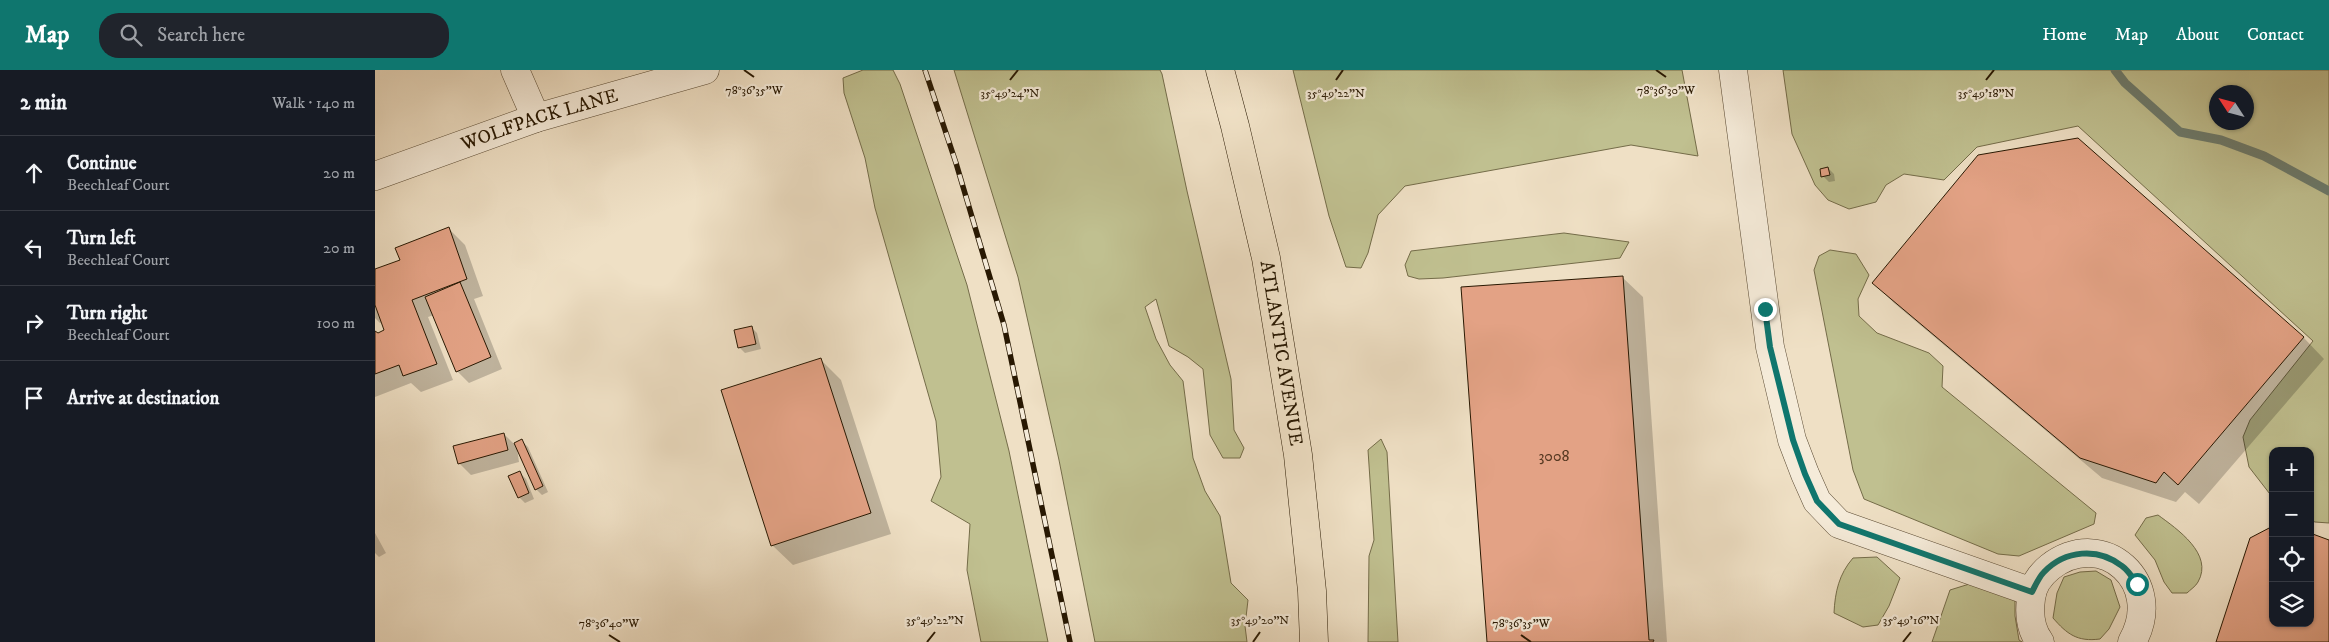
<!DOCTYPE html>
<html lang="en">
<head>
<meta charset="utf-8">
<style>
  body { margin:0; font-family:"IM FELL DW Pica",serif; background:#20242c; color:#f1f3f6 }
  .controls { position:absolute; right:15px; bottom:15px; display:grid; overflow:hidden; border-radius:10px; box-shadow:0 1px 4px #0004 }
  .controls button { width:45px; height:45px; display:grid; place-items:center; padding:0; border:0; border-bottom:1px solid #363941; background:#171b24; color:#f1f3f6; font:25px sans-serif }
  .compass { position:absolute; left:1834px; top:15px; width:45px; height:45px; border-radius:50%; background:#171b24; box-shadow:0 1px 4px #0004; rotate:306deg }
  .stop { position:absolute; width:15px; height:15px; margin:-11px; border:4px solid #0f766e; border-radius:50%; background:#fff }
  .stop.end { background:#0f766e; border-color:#fff; box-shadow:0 1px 5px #0008 }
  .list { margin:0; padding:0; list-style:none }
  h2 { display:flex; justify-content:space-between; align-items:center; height:65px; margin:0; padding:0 20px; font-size:21px }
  h2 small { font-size:16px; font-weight:400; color:#9ea1a6 }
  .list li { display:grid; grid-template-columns:32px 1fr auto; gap:15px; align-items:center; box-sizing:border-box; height:75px; padding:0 20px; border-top:1px solid #363941 }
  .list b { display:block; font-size:19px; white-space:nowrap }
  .list p { margin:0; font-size:16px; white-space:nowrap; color:#9ea1a6 }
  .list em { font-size:16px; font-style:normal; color:#9ea1a6 }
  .icon { flex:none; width:28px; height:28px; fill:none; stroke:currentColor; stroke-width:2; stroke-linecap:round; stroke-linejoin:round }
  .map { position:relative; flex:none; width:1954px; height:572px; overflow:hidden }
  header { display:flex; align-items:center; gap:30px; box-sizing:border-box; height:70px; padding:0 25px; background:#0f766e; color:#fff }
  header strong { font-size:24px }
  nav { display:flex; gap:28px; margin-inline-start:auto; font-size:18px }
  .search { width:350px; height:45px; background:#20242c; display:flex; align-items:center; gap:12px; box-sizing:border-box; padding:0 18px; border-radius:20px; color:#9ea1a6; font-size:19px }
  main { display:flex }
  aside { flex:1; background:#171b24 }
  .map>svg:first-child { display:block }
  .green { fill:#c0c090; stroke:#746c49; fill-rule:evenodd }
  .shadow { fill:#0003 }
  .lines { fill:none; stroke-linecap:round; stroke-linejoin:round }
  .stream { stroke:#6c7b6d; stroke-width:9 }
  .building { fill:#e3a285; stroke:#281802 }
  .minor-casing { stroke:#5a4a33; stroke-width:29 }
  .major-casing { stroke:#281802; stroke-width:29 }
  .minor { stroke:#f5ebd9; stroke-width:28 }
  .major { stroke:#efe0c5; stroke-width:28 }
  .rail-casing { stroke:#281802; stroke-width:5.5 }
  .rail { stroke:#f5ebd9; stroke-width:4; stroke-dasharray:11; stroke-linecap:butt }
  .route { stroke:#0f766e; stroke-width:6 }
  .ticks { fill:none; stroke:#281802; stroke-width:2 }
  .labels { text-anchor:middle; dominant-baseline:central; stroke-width:4.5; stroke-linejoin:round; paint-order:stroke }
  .number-label { font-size:16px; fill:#573a23 }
  .street-label { font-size:19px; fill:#281802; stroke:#f5ebd9 }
  .ticks-label { font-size:12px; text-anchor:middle; fill:#281802; stroke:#f5ebd9; stroke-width:4.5; stroke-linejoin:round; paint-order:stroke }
</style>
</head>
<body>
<header>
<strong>Map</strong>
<div class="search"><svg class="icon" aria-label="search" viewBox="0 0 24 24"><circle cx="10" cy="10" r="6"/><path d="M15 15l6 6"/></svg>Search here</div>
<nav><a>Home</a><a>Map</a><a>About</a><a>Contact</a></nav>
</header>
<main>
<aside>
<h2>2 min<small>Walk · 140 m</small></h2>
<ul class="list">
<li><svg class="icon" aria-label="ahead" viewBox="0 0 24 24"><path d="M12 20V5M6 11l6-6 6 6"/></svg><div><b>Continue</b><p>Beechleaf Court</p></div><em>20 m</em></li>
<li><svg class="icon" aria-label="left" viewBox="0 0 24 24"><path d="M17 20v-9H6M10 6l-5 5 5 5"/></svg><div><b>Turn left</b><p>Beechleaf Court</p></div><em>20 m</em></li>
<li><svg class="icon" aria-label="right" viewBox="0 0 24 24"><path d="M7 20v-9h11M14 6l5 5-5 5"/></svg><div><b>Turn right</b><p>Beechleaf Court</p></div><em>100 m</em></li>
<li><svg class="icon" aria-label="arrive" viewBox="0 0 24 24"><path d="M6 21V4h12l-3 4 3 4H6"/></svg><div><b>Arrive at destination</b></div></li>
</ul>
</aside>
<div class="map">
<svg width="1954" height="572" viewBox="0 0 1954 572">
  <rect width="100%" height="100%" fill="#efe0c5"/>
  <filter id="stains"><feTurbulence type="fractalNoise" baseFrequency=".004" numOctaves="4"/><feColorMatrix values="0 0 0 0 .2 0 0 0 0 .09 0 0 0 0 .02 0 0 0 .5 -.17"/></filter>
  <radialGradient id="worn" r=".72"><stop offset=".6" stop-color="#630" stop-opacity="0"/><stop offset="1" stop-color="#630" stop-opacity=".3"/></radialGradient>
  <path class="green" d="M488 0H518L525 14 592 215 634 381 673 572H606L592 500 595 454 556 431 566 407 561 351 500 138 490 88 469 23 468 8Z
    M579 0H785L787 4 812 121 856 309 859 360 869 378 865 388H848L835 365 828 299 813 287 794 276 781 229 770 237 781 269 795 295 808 311 818 388 830 421 845 446 856 513 873 530 870 556 872 572H720L684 390 643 207Z
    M918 0H1307L1323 86 1256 75 1030 116 1003 145 993 183 986 198 971 197 954 146Z
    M1408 0H1954V453L1940 452 1935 450V381H1898V428L1874 397 1868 367 1875 350 1938 271 1703 56 1602 77 1569 110 1529 104 1511 115 1501 132 1474 139 1453 130 1440 115 1417 64ZM1842 22H1872V52H1842Z
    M1189 163 1254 172 1245 188 1068 208 1044 209 1033 206 1030 195 1036 181Z
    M1455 180 1481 184 1494 205 1483 229 1484 246 1502 263 1554 283 1568 296 1567 317 1721 443 1719 454 1644 486 1623 484 1489 429 1478 400 1439 200 1444 186Z
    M1006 369 1012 382 1023 572H993L994 486 999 470 993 380Z
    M1783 445C1802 459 1839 484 1823 512 1821 516 1815 520 1812 523H1797L1789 512 1780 490 1760 465 1771 448Z
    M1502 487 1525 508 1514 536 1503 555 1488 557 1459 543C1460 522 1464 504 1478 488Z
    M1721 501 1736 510 1745 537 1734 559 1725 569C1702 572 1692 564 1678 548L1682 523 1689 507 1705 502Z
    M1604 511 1640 528V546L1644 570 1647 572H1557L1575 520Z"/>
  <path class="shadow" d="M1703 70 1929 268 1949 289 1824 434 1810 422 1801 432 1727 408 1519 233 1498 212Z
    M1453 98 1459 104 1460 111 1454 112 1448 106Z
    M73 158 90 175 108 226 99 229 127 299 94 313 82 301 59 245 53 247 78 310 46 322 36 313 0 327V262L3 264 11 261 8 252 5 253 0 248V200L26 191Z
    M1247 207 1268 227 1292 572H1113Z
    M376 257 382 263 386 279 370 283 364 277Z
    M446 290 466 310 516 464 418 495 397 475Z
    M129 364 139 374 147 371 153 377 173 422 167 425 161 419 142 378 144 392 96 405 84 393Z
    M145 403 151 409 159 429 150 433 144 427Z
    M0 463 11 483 4 487 0 483Z"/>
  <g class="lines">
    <path class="stream" d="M1740 0 1750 13 1805 62 1846 70 1889 86 1954 121"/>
  </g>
  <path class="building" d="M1703 68 1929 267 1803 415 1789 402 1781 413 1705 388 1497 213 1603 85Z
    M1453 97 1455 105 1446 107 1445 99Z
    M74 157 92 209 37 230 62 294 28 306 24 295 0 304V261L3 263 9 260 0 235V199L25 190 20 178Z
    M1248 206 1274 570H1279L1278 572H1112L1086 217Z
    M85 212 116 287 81 302 50 227Z
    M377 256 381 274 363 278 359 260Z
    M446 288 496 443 396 476 346 320Z
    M129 363 133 380 83 394 78 376Z
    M147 369 168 416 160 420 139 373Z
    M145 401 154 423 143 428 133 406Z
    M1898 456V553H1935V463L1954 470V572H1841L1875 468Z"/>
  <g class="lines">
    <defs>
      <g id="minor">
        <path d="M140 0 161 48"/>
        <path d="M1358 0 1395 277 1417 370 1430 404 1442 431 1464 454 1657 522"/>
        <path id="s1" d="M0 106 161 48 330 0"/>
        <path d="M1665 572C1655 559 1654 544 1656 529 1657 517 1665 505 1675 497 1728 456 1791 513 1757 572"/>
      </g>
      <g id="major">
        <path id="s2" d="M845 0 860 56 891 188 923 385 937 521 939 572"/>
      </g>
    </defs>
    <use href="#minor" class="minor-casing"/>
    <use href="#major" class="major-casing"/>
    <use href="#minor" class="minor"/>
    <use href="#major" class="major"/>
    <defs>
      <path id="rail" d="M550 0 581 93 629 255 695 572"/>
    </defs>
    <use href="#rail" class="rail-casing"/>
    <use href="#rail" class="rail"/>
  </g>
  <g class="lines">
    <path class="route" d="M1390 239 1395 277 1418 370 1430 404 1442 431 1464 454 1657 522C1660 516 1664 507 1669 502 1690 480 1723 477 1747 496 1753 500 1758 508 1762 514"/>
  </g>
  <path class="ticks" d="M369 0 379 7M1281 0 1291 7M635 10 643 0M961 10 968 0M1611 10 1619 0M234 565 245 572M1146 565 1156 572M552 572 560 562M878 572 885 562M1528 572 1536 562"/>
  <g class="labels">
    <g class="number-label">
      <text x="1179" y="386">3008</text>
    </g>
    <g class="street-label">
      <text stroke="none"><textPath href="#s1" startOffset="174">WOLFPACK LANE</textPath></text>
      <text stroke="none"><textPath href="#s2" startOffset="290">ATLANTIC AVENUE</textPath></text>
    </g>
  </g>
  <g class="ticks-label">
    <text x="379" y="24">78°36'35"W</text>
    <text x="1291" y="24">78°36'30"W</text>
    <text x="635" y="27">35°49'24"N</text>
    <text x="961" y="27">35°49'22"N</text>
    <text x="1611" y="27">35°49'18"N</text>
    <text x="560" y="554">35°49'22"N</text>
    <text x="885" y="554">35°49'20"N</text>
    <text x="1536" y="554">35°49'16"N</text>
    <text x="234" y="557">78°36'40"W</text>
    <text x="1146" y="557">78°36'35"W</text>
  </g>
  <rect width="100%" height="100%" filter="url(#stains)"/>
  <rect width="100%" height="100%" fill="url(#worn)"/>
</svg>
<div class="controls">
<button>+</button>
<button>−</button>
<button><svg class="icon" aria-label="locate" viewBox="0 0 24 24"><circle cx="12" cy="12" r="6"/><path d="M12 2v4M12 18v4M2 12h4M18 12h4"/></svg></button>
<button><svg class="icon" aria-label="layers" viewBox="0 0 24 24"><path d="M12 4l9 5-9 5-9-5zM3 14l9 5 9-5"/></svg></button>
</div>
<svg class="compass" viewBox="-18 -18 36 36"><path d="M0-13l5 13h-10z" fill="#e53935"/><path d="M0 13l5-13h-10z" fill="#9ea1a6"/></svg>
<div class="stop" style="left:1762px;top:514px"></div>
<div class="stop end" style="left:1390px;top:239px"></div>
</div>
</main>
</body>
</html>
